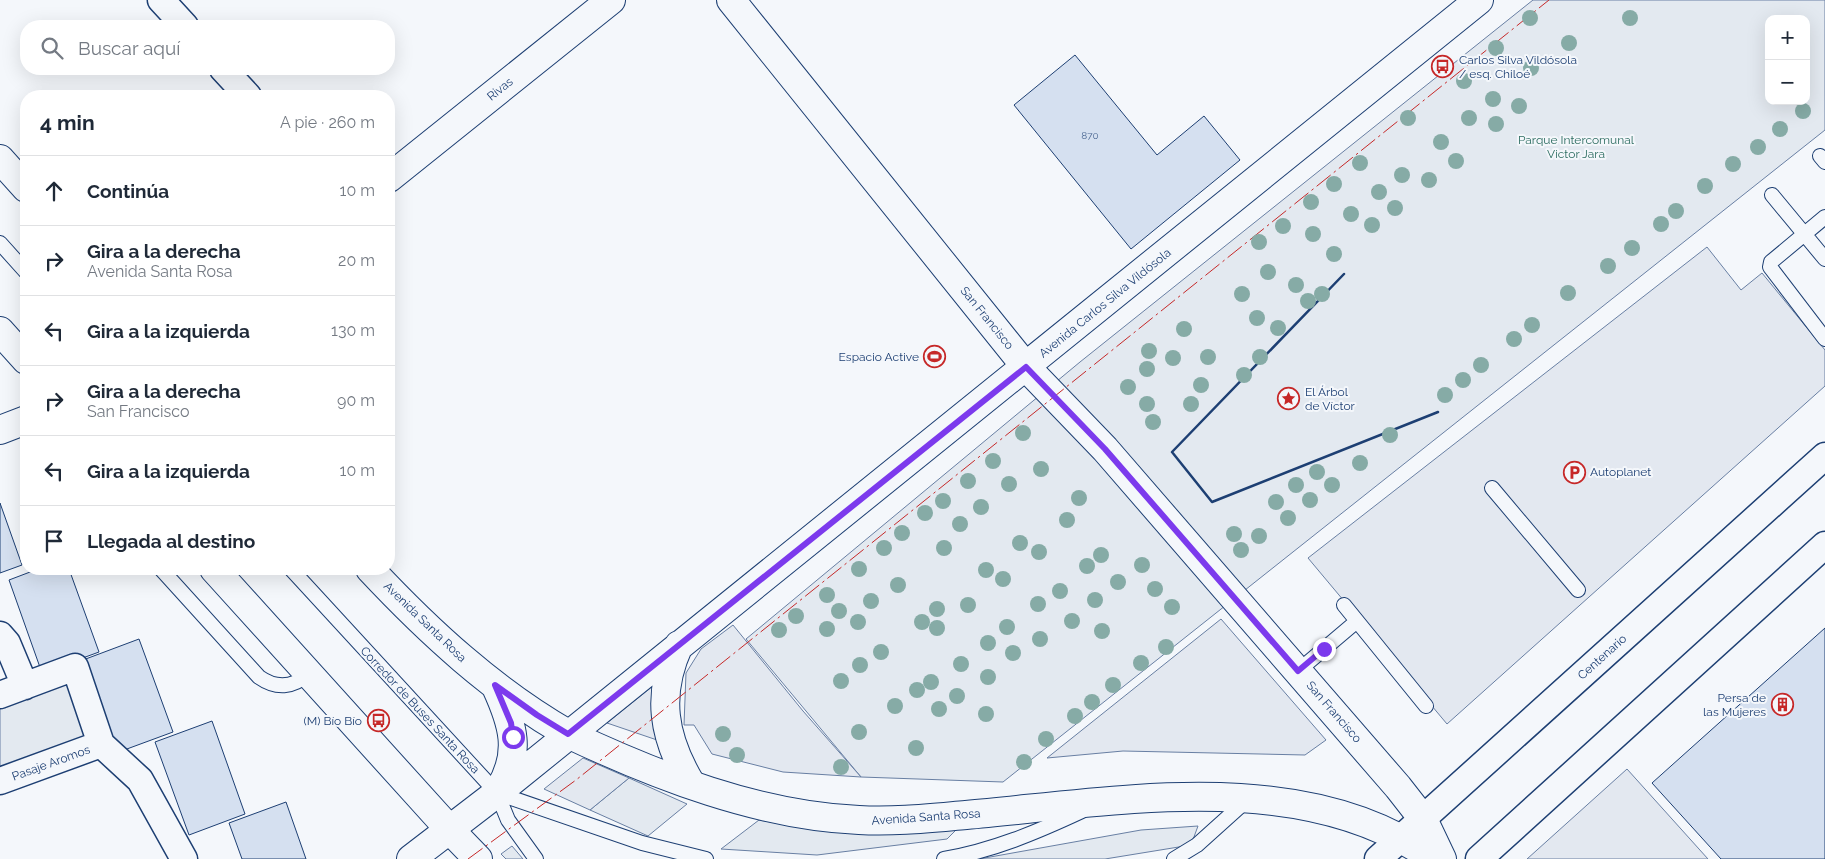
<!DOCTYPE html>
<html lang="es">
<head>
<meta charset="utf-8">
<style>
  body { margin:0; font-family:Raleway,sans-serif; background:#f2f2f3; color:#1f2937 }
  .controls { position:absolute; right:15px; top:15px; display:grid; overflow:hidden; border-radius:10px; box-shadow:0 5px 20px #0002 }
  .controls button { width:45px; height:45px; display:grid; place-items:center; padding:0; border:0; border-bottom:1px solid #e0e1e3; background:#fff; color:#1f2937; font:25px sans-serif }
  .stop { position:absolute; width:15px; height:15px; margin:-11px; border:4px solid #7c3aed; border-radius:50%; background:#fff }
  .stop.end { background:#7c3aed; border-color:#fff; box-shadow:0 1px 5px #0008 }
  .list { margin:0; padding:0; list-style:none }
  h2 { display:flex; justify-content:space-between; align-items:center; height:65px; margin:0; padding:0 20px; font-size:21px }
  h2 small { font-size:16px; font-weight:400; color:#747a83 }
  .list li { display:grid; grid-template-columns:32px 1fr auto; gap:15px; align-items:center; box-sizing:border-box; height:70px; padding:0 20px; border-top:1px solid #e0e1e3 }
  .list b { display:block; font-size:19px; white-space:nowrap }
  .list p { margin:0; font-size:16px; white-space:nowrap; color:#747a83 }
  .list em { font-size:16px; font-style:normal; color:#747a83 }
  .icon { flex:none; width:28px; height:28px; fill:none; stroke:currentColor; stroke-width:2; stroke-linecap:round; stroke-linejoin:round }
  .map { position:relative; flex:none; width:1825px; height:859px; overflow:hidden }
  .search { position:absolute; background:#fff; box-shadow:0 5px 20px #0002; left:20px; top:20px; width:375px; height:55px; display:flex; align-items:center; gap:12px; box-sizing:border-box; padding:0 18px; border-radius:20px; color:#747a83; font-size:19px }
  .panel { position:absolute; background:#fff; box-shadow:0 5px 20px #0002; left:20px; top:90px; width:375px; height:485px; border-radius:20px }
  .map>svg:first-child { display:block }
  .green { fill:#e3e9f0; stroke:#687fa3; fill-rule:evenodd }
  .parking { fill:#e3e8f0; stroke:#687fa3 }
  .building { fill:#d5e0f0; stroke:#1d3f73 }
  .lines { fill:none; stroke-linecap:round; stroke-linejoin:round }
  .service-casing { stroke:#1d3f73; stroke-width:16 }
  .minor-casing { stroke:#1d3f73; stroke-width:29 }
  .tertiary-casing { stroke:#1d3f73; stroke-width:30 }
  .secondary-casing { stroke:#1d3f73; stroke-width:30 }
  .primary-casing { stroke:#1d3f73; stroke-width:30 }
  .service { stroke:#f4f7fb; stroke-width:14 }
  .minor { stroke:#f4f7fb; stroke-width:26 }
  .tertiary { stroke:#f4f7fb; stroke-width:28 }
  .secondary { stroke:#f4f7fb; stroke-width:28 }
  .primary { stroke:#f4f7fb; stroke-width:28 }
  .wall { stroke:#1d3f73; stroke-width:2.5 }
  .power { stroke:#c62828; stroke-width:1; stroke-dasharray:18 4 2.5 4; stroke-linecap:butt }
  .tree { fill:#86aba6 }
  .route { stroke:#7c3aed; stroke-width:6 }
  .labels { text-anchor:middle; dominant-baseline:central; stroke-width:4; stroke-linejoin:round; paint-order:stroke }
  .number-label { font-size:10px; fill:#4b6792 }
  .poi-label { font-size:12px; fill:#1d3f73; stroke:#f4f7fb; text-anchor:start }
  .street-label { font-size:12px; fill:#1d3f73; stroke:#f4f7fb }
  .park-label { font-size:12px; fill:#2c6c60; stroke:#f4f7fb }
</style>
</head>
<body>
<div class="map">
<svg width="1825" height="859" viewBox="0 0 1825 859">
  <rect width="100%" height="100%" fill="#f4f7fb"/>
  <path class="green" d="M1533 0H1825V130L1003 782 861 777 746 639 1080 362ZM1769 19H1806V101H1769Z
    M71 675 94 739 0 773V701Z
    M629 778 687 804 648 836 590 810Z
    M759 820 832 832 958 828 947 839 817 855 721 849Z
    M1198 826 1191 845 1105 859H979L1141 830Z
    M512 846 523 859H506L501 854Z"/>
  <path class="parking" d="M1707 247 1741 290 1762 273 1825 350V386L1447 724 1308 558Z
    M1221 619 1326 740 1305 755 1123 751 1047 758Z
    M733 625 803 711 861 777 783 772 712 754 694 725H684L686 673 701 649Z
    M653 686 654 729 660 741 607 723Z
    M583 758 629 778 590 810 544 789Z
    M1627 769 1708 859H1527Z"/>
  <path class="building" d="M1075 55 1157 155 1204 116 1240 160 1131 249 1014 105Z
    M0 503 22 565 0 573Z
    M38 569H69L99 652 42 673 9 580Z
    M1825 628V859H1721L1652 783Z
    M139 639 173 732 116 753 83 660Z
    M212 721 245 814 189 835 155 742Z
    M286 802 306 859H242L229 823Z"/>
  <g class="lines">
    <defs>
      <path id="service" d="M1820 156 1825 162
        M1772 195 1825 259
        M1825 217 1771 262 1770 267 1825 339
        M0 243 26 272
        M1492 488 1578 590
        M161 569 259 677C276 689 293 688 308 674
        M291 569 497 793 508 820 536 859
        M1344 605 1426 706
        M1298 671 1357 621
        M497 793 642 843 706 859
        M944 859C992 851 1037 832 1082 811
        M1174 859 1197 845 1247 800"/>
      <path id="minor" d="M161 0 185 26
        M223 69 248 96
        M0 635 7 643 25 686
        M0 695 75 667 101 744 140 780 184 859
        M0 781 101 744
        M1378 859 1825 456
        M1479 859 1825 545"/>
      <path id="tertiary" d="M731 0 1026 367 1105 449 1398 787 1423 819 1442 859
        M389 178 611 0
        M0 430 26 420"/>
      <path id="secondary" d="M568 734C657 776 760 816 859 820 895 822 931 818 966 815 1114 802 1305 765 1433 859
        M450 830 478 859"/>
      <path id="primary" d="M0 159 26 188
        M0 331 26 360
        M214 569 450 830
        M370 569C429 632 493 691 568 734
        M679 645C656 695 663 737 691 784
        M496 687C513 724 522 753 499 790
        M411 859 497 793 1479 0"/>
    </defs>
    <use href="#service" class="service-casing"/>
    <use href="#minor" class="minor-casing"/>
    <use href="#tertiary" class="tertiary-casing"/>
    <use href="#secondary" class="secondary-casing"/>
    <use href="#primary" class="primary-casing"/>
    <use href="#service" class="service"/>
    <use href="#minor" class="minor"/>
    <use href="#tertiary" class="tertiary"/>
    <use href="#secondary" class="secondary"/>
    <use href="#primary" class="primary"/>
    <path class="wall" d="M1344 274 1172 452 1212 502 1438 412"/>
    <path class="power" d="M468 859 576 780 1549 0"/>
  </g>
  <g class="tree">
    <circle cx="1530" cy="18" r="8"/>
    <circle cx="1630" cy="18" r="8"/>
    <circle cx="1569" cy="43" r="8"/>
    <circle cx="1496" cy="48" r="8"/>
    <circle cx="1531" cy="68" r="8"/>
    <circle cx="1464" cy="81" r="8"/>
    <circle cx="1493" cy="99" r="8"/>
    <circle cx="1519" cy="106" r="8"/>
    <circle cx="1803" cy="111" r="8"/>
    <circle cx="1408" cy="118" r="8"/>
    <circle cx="1469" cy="118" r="8"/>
    <circle cx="1496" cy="124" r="8"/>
    <circle cx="1780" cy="129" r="8"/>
    <circle cx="1441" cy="142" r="8"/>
    <circle cx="1758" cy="147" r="8"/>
    <circle cx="1456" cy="161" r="8"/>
    <circle cx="1360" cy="163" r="8"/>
    <circle cx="1733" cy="164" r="8"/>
    <circle cx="1402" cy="175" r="8"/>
    <circle cx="1429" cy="180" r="8"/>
    <circle cx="1334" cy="184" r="8"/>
    <circle cx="1705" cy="186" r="8"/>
    <circle cx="1379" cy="192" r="8"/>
    <circle cx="1311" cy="202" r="8"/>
    <circle cx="1395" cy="208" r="8"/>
    <circle cx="1676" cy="211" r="8"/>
    <circle cx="1351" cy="214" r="8"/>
    <circle cx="1661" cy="224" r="8"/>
    <circle cx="1372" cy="225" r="8"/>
    <circle cx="1283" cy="226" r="8"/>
    <circle cx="1313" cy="234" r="8"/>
    <circle cx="1259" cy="242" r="8"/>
    <circle cx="1632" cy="248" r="8"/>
    <circle cx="1334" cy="254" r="8"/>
    <circle cx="1608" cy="266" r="8"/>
    <circle cx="1268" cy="272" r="8"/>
    <circle cx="1296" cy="285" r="8"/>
    <circle cx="1568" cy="293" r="8"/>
    <circle cx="1242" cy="294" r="8"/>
    <circle cx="1322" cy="294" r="8"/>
    <circle cx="1308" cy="301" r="8"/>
    <circle cx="1257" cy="318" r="8"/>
    <circle cx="1532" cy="325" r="8"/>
    <circle cx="1278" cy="328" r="8"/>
    <circle cx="1184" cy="329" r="8"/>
    <circle cx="1514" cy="339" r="8"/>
    <circle cx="1149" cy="351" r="8"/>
    <circle cx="1208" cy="357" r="8"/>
    <circle cx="1260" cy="357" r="8"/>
    <circle cx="1173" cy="358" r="8"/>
    <circle cx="1481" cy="365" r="8"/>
    <circle cx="1147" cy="369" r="8"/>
    <circle cx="1244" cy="375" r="8"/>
    <circle cx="1463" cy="380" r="8"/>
    <circle cx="1201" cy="385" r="8"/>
    <circle cx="1128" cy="387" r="8"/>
    <circle cx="1445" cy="395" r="8"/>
    <circle cx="1147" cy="404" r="8"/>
    <circle cx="1191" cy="404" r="8"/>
    <circle cx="1153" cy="422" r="8"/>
    <circle cx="1023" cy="433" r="8"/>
    <circle cx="1390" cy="435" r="8"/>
    <circle cx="993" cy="461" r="8"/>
    <circle cx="1360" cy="463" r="8"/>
    <circle cx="1041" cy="469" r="8"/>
    <circle cx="1317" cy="472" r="8"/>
    <circle cx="968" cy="481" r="8"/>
    <circle cx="1009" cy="484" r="8"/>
    <circle cx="1296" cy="485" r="8"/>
    <circle cx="1332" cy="485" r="8"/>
    <circle cx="1079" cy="498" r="8"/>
    <circle cx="1310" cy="500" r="8"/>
    <circle cx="943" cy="501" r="8"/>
    <circle cx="1276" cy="502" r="8"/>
    <circle cx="981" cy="507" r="8"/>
    <circle cx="925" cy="513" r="8"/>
    <circle cx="1288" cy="518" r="8"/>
    <circle cx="1067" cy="520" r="8"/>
    <circle cx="960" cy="524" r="8"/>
    <circle cx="902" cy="533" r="8"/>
    <circle cx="1234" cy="534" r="8"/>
    <circle cx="1259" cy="536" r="8"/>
    <circle cx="1020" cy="543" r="8"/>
    <circle cx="884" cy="548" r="8"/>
    <circle cx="944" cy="548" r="8"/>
    <circle cx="1241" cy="550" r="8"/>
    <circle cx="1039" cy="552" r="8"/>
    <circle cx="1101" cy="555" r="8"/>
    <circle cx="1142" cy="565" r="8"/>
    <circle cx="1087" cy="566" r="8"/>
    <circle cx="859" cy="569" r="8"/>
    <circle cx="986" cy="570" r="8"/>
    <circle cx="1003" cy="579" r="8"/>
    <circle cx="1118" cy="582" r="8"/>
    <circle cx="898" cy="585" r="8"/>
    <circle cx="1155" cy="589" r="8"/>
    <circle cx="1060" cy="591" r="8"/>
    <circle cx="827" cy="595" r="8"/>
    <circle cx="1095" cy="600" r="8"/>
    <circle cx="871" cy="601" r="8"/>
    <circle cx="1038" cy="604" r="8"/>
    <circle cx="968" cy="605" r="8"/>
    <circle cx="1172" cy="607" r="8"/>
    <circle cx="937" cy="609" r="8"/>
    <circle cx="839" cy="611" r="8"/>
    <circle cx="796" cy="616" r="8"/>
    <circle cx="1072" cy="621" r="8"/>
    <circle cx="858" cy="622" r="8"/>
    <circle cx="922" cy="622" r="8"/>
    <circle cx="1007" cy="627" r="8"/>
    <circle cx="937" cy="628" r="8"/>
    <circle cx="827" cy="629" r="8"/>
    <circle cx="779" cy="630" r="8"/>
    <circle cx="1102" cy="631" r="8"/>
    <circle cx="1040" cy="639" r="8"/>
    <circle cx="988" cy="643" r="8"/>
    <circle cx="1166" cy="647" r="8"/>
    <circle cx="881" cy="652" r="8"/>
    <circle cx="1013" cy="653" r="8"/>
    <circle cx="1141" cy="663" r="8"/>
    <circle cx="961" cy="664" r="8"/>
    <circle cx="860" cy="665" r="8"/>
    <circle cx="988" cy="677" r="8"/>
    <circle cx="841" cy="681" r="8"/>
    <circle cx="931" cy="682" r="8"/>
    <circle cx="1113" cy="685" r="8"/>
    <circle cx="917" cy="690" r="8"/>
    <circle cx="957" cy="696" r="8"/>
    <circle cx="1092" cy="702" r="8"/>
    <circle cx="895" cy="706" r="8"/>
    <circle cx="939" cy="709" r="8"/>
    <circle cx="986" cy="714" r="8"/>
    <circle cx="1075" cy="716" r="8"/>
    <circle cx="859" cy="732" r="8"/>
    <circle cx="723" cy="734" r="8"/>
    <circle cx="1046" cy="739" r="8"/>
    <circle cx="916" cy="748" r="8"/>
    <circle cx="737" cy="755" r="8"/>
    <circle cx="1024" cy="762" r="8"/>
    <circle cx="841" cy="767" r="8"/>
  </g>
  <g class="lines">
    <path class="route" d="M513 737 511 723 495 685 537 715 568 734 1026 367 1105 449 1298 671 1324 649"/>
  </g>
  <defs>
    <symbol id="bus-ring" viewBox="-11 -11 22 22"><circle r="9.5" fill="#f4f7fb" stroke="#c62828" stroke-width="1.5"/><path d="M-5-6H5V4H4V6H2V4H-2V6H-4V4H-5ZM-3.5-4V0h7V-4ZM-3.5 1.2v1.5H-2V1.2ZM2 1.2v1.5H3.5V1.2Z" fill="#c62828"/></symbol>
    <symbol id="stadium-ring" viewBox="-11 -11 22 22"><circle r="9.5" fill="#f4f7fb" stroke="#c62828" stroke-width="1.5"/><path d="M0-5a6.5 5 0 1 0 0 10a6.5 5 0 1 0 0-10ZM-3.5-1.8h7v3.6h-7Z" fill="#c62828"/></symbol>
    <symbol id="sight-ring" viewBox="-11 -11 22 22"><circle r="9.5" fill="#f4f7fb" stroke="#c62828" stroke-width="1.5"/><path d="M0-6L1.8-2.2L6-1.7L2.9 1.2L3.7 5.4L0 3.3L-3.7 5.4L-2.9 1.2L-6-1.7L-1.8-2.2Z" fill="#c62828"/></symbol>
    <symbol id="parking-ring" viewBox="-11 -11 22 22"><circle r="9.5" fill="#f4f7fb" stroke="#c62828" stroke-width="1.5"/><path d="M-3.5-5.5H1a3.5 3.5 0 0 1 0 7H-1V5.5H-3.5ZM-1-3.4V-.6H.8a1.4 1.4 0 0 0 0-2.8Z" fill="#c62828"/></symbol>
    <symbol id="building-ring" viewBox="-11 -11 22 22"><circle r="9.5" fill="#f4f7fb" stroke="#c62828" stroke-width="1.5"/><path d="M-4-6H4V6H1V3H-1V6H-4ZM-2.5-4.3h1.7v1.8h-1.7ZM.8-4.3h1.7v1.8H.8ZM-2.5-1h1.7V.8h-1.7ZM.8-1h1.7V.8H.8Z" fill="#c62828"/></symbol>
  </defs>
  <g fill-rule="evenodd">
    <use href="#bus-ring" x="1430" y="54" width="25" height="25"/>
    <use href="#stadium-ring" x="922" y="344" width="25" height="25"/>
    <use href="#sight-ring" x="1276" y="386" width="25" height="25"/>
    <use href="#parking-ring" x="1562" y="460" width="25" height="25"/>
    <use href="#building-ring" x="1770" y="692" width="25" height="25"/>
    <use href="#bus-ring" x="366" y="708" width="25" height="25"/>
  </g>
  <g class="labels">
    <g class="number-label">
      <text x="1090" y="135">870</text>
    </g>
    <g class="poi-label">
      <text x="1459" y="60">Carlos Silva Vildósola<tspan x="1459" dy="14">/ esq. Chiloé</tspan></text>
      <text x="919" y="357" text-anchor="end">Espacio Active</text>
      <text x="1305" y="392">El Árbol<tspan x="1305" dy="14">de Víctor</tspan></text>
      <text x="1590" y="472">Autoplanet</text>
      <text x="1766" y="698" text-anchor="end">Persa de<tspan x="1766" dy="14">las Mujeres</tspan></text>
      <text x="362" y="721" text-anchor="end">(M) Bío Bío</text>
    </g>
    <g class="street-label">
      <text transform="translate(500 89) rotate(-39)">Rivas</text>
      <text transform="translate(1105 303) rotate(-39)">Avenida Carlos Silva Vildósola</text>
      <text transform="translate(987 318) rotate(51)">San Francisco</text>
      <text transform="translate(425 622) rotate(44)">Avenida Santa Rosa</text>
      <text transform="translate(1602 657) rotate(-42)">Centenario</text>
      <text transform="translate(420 710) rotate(47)">Corredor de Buses Santa Rosa</text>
      <text transform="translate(1334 712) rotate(49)">San Francisco</text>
      <text transform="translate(51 763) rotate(-20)">Pasaje Aromos</text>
      <text transform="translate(926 817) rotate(-4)">Avenida Santa Rosa</text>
    </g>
    <g class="park-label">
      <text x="1576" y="140">Parque Intercomunal<tspan x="1576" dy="14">Victor Jara</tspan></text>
    </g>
  </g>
</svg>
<div class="controls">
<button>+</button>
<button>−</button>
</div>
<div class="stop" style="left:513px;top:737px"></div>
<div class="stop end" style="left:1324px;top:649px"></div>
<div class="search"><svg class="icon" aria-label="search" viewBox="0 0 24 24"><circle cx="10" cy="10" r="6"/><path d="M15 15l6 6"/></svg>Buscar aquí</div>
<section class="panel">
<h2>4 min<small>A pie · 260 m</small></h2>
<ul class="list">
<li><svg class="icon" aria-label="ahead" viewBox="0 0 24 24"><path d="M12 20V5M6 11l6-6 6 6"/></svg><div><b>Continúa</b></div><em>10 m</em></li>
<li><svg class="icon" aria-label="right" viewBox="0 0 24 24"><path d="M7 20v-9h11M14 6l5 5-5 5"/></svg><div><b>Gira a la derecha</b><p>Avenida Santa Rosa</p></div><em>20 m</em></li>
<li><svg class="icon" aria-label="left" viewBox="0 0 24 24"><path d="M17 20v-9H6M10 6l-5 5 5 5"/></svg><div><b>Gira a la izquierda</b></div><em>130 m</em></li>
<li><svg class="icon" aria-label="right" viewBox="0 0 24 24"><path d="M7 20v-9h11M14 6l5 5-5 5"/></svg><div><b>Gira a la derecha</b><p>San Francisco</p></div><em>90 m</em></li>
<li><svg class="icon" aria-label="left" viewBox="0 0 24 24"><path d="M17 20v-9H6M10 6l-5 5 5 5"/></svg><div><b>Gira a la izquierda</b></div><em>10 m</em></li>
<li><svg class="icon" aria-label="arrive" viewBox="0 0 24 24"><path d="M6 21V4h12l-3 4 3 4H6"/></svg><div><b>Llegada al destino</b></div></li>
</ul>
</section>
</div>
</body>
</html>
